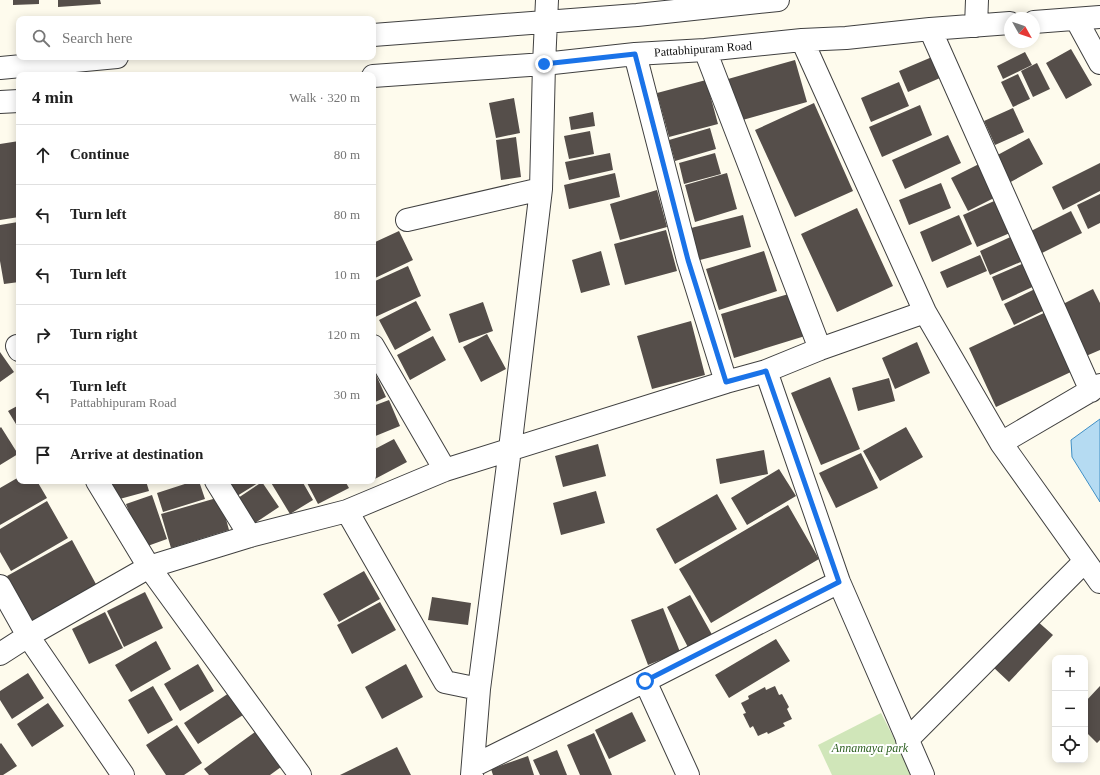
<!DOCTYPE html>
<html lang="en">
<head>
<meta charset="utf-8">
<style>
  body { margin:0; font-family:Georgia,serif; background:#f2f2f2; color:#222 }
  .controls { position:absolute; right:12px; bottom:12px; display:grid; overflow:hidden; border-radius:8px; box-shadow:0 2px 10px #0003 }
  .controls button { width:36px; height:36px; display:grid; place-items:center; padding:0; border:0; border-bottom:1px solid #e0e0e0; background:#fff; color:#222; font:20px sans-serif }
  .compass { position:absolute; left:1004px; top:12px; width:36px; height:36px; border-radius:50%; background:#fff; box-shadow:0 2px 10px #0003; rotate:130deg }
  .stop { position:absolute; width:12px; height:12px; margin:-9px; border:3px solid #1a73e8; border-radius:50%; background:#fff }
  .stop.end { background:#1a73e8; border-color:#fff; box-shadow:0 1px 4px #0008 }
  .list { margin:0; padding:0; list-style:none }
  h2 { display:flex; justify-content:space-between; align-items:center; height:52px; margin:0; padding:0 16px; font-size:17px }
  h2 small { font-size:13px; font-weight:400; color:#767676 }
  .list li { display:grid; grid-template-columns:26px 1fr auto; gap:12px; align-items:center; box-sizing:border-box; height:60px; padding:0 16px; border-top:1px solid #e0e0e0 }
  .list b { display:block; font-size:15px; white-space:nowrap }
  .list p { margin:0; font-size:13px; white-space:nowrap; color:#767676 }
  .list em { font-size:13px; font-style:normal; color:#767676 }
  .icon { flex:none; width:22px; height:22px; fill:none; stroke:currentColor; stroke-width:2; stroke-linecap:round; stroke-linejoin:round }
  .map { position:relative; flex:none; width:1100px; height:775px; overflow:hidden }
  .search { position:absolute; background:#fff; box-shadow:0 2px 10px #0003; left:16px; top:16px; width:360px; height:44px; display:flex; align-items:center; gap:10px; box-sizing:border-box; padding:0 14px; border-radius:8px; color:#767676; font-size:15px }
  .panel { position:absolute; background:#fff; box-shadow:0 2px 10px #0003; left:16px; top:72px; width:360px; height:412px; border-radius:8px }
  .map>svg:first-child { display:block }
  .green { fill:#d0e6b9 }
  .water { fill:#b5dbf2; stroke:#408fc5 }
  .building { fill:#554e4a }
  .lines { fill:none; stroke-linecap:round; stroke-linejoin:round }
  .minor-casing { stroke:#404040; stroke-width:24 }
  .minor { stroke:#fff; stroke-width:22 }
  .route { stroke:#1a73e8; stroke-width:5 }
  .labels { text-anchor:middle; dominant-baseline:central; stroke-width:4; stroke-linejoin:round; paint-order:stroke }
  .street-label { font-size:12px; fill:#0d0d0d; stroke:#fff }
  .park-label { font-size:12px; font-style:italic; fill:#2d6021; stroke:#fff }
</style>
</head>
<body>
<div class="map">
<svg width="1100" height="775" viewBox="0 0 1100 775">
  <rect width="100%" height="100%" fill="#fefbed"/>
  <path class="green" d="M881 713 913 775H832L818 745Z"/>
  <path class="water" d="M1100 419V502L1072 457 1071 440Z"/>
  <path class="building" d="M13 0H39V4L13 5Z
    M58 0H100L101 4 58 7Z
    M1071 49 1092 85 1066 99 1046 63Z
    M1025 52 1032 65 1003 79 997 66Z
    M932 57 940 78 908 92 899 71Z
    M795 60 807 102 739 121 728 79Z
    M1037 63 1050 89 1033 97 1021 71Z
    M1018 74 1030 99 1013 107 1001 82Z
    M706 80 718 124 669 137 657 93Z
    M899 82 909 106 871 122 861 98Z
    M514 98 520 133 496 138 489 103Z
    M814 103 853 191 795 217 755 130Z
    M920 105 932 135 882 157 869 127Z
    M1013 108 1024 132 995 145 984 121Z
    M593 112 595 126 571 130 569 117Z
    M710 128 716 149 675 161 669 140Z
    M590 131 594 154 569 159 564 136Z
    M948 135 961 163 905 189 892 160Z
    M516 137 521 177 501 180 496 140Z
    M1029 138 1043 164 1007 184 992 158Z
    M19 141V217L0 220V144Z
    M610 153 613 170 569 180 565 162Z
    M715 153 721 174 684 184 679 163Z
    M1100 163V191L1063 210 1052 187Z
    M979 164 996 197 968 211 951 178Z
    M615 173 620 197 569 209 564 185Z
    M727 173 737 209 695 222 685 185Z
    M941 183 951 208 909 225 899 200Z
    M657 190 667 227 620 240 610 204Z
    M1100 194V223L1088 229 1077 205Z
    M1003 197 1017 230 977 247 963 215Z
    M857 208 893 286 837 312 801 234Z
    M1071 211 1082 233 1038 255 1027 233Z
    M743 215 751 247 696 261 687 229Z
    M959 215 972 244 932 262 920 232Z
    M18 222 19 228V282L4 284 0 261V225Z
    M666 230 677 271 625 285 614 244Z
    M399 231 413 260 373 279V243Z
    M1019 233 1030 258 990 275 980 251Z
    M601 251 610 285 581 293 572 260Z
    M764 251 777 291 719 310 706 269Z
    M980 255 987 271 947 288 940 272Z
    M1029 261 1039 284 1002 301 992 277Z
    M408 266 421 296 373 318V282Z
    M1037 288 1047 309 1014 325 1004 304Z
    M1093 289 1100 303V350L1086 356 1061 305Z
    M792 293 805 336 734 358 721 314Z
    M416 301 431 330 395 350 379 320Z
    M483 302 493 331 459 343 449 314Z
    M1046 312 1073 371 996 407 969 348Z
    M691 321 705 375 652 389 637 336Z
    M487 334 506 369 481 382 463 347Z
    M433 336 446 360 410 380 397 355Z
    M917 342 930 373 895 389 882 358Z
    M0 352 14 372 0 382Z
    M373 368 386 397 373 403Z
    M830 377 860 449 821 465 791 393Z
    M889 378 895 401 858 411 852 388Z
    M389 400 400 426 373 437V406Z
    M19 405V429L8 411Z
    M1 427 18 454 0 465V428Z
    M906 427 923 457 880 481 863 451Z
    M394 439 407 462 373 480V450Z
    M598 444 606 476 563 487 555 456Z
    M764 450 768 474 720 484 716 459Z
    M861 453 878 488 836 508 819 473Z
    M779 469 796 496 747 525 731 498Z
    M19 477V481H37L47 498 0 525V488Z
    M111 481H146L149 491 116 500Z
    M194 481H199L205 499 163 512 157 493Z
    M228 481H261L237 496Z
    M270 481H302L313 500 290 514Z
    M306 481H345L349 488 318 504Z
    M262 482 279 507 255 523 238 498Z
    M596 491 605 523 561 535 553 503Z
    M717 494 737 529 675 564 656 529Z
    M152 495 167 539 142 548 126 504Z
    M220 497 229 530 171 548 161 514Z
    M47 501 68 538 11 571 0 552V529Z
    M788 505 819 559 711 623 679 569Z
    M72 540 97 586 32 622 7 576Z
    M364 571 380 599 339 622 323 594Z
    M145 592 163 628 124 647 107 611Z
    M690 595 715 640 691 653 667 607Z
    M432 597 471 603 468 625 428 620Z
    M380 602 396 630 352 654 337 625Z
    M663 608 680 652 648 665 631 620Z
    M105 612 123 648 89 664 72 629Z
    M1036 620 1053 635 1009 682 993 667Z
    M776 639 790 661 729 698 715 675Z
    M156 641 171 669 131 692 115 665Z
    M198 664 214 691 180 711 164 684Z
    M406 664 423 697 382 719 365 687Z
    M28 673 44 698 12 719 0 700V691Z
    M153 686 173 720 148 734 128 700Z
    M775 686 779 695 782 694 789 707 787 709 792 719 783 723 785 726 768 734 767 732 758 736 753 726 750 728 743 714 746 713 741 703 749 699 748 696 765 687 766 690Z
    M1100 686V740L1097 743 1085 731V702Z
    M229 693 243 715 198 744 184 723Z
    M48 703 64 726 32 747 17 724Z
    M632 712 646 741 609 759 595 730Z
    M177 725 202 763 184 775H166L146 745Z
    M255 732 281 767 270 775H209L204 769Z
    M594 733 612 775H580L567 745Z
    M1 743 17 766 3 775H0V744Z
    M397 747 411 775H340Z
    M557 750 567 775H540L533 760Z
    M528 756 534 775H493L491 769Z"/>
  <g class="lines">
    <defs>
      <path id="minor" d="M1076 19 1100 63
        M1034 22 1100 17
        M976 26 977 0
        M930 29 1091 391
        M373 35 637 15 778 0
        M802 40 925 312 1001 443 1100 582
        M705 50 820 349
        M635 54 688 260 726 382
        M0 68 117 57
        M373 76 544 64 635 54 705 50 802 40 846 38 930 29 1010 23
        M0 102 19 101
        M407 220 541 189
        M17 346 19 350
        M373 346 445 470
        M766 371 839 582 923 775
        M1001 443 1100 385
        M97 481 149 567 300 775
        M216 481 250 536
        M347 511 445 682 479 689
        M0 586 28 636 123 775
        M0 654 28 636 149 567 250 536 347 511 445 470 726 382 766 371 820 349 925 312
        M645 681 688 775
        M907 740 1085 561
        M473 766 645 681 839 582
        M472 775 479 689 510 449 541 189 544 64 547 0"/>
    </defs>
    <use href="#minor" class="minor-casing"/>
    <use href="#minor" class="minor"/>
  </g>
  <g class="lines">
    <path class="route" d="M544 64 635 54 688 260 726 382 766 371 839 582 645 681"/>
  </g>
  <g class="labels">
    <g class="street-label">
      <text transform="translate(703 49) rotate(-4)">Pattabhipuram Road</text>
    </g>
    <g class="park-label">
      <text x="870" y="748">Annamaya park</text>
    </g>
  </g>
</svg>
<div class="controls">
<button>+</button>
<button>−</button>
<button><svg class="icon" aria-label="locate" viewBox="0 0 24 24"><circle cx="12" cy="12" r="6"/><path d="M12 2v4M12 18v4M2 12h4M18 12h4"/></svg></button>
</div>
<svg class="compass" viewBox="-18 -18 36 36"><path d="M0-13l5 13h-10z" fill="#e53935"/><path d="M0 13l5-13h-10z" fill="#767676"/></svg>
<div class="stop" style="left:645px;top:681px"></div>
<div class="stop end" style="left:544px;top:64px"></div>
<div class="search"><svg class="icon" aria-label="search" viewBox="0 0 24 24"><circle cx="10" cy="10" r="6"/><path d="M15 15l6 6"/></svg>Search here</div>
<section class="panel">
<h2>4 min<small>Walk · 320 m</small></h2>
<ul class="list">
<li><svg class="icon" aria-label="ahead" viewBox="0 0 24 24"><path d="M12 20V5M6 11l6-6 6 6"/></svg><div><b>Continue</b></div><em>80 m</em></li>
<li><svg class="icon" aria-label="left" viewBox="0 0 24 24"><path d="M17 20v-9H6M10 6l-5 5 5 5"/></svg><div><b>Turn left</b></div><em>80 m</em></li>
<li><svg class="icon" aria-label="left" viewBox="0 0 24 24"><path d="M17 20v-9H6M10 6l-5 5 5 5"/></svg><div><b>Turn left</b></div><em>10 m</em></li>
<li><svg class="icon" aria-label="right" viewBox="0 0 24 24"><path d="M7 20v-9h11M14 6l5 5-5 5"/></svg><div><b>Turn right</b></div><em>120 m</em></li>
<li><svg class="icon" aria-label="left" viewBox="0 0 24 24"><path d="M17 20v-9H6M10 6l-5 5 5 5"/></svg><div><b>Turn left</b><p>Pattabhipuram Road</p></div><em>30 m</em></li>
<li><svg class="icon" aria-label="arrive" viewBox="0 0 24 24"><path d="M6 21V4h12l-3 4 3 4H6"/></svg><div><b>Arrive at destination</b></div></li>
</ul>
</section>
</div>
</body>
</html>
